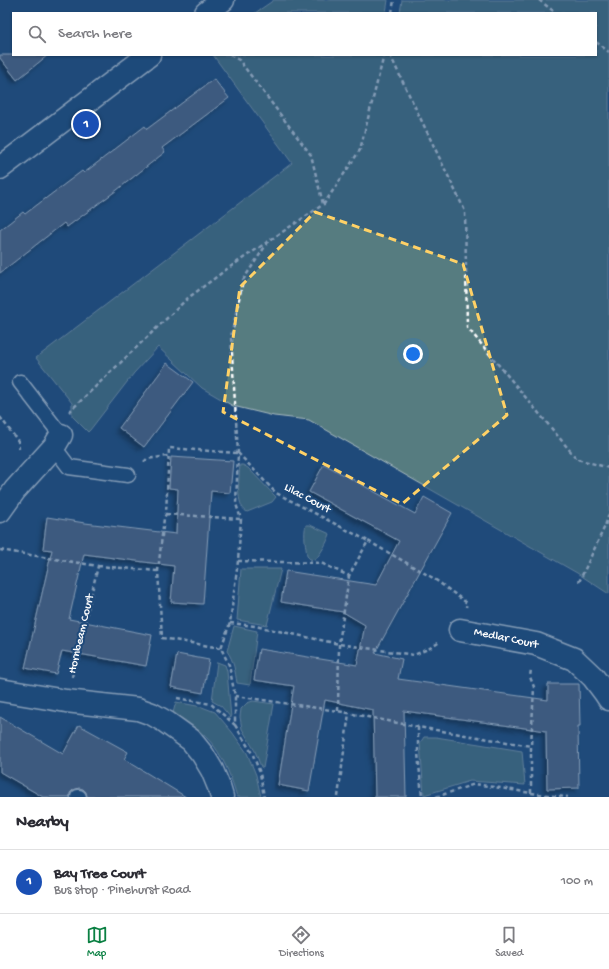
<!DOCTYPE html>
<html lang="en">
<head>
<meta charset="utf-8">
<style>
  body { margin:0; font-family:"Gochi Hand",sans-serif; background:#f7f7f7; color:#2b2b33 }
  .you { position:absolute; left:413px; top:354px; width:14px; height:14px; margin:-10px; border:3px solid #fff; border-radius:50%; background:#1a73e8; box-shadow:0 0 0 6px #1a73e833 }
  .badge { display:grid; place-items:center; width:26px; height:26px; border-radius:50%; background:#0b8043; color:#fff; font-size:13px; font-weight:700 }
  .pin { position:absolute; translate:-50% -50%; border:2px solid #fff; box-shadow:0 1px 4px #0006 }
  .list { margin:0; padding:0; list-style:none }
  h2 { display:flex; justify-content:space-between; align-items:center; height:52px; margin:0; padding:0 16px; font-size:17px }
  h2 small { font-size:13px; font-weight:400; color:#7c7c81 }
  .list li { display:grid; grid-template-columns:26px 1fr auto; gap:12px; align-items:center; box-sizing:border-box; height:64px; padding:0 16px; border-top:1px solid #e1e1e2 }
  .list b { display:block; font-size:15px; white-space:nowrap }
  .list p { margin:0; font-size:13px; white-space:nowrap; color:#7c7c81 }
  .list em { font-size:13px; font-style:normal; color:#7c7c81 }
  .icon { flex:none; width:22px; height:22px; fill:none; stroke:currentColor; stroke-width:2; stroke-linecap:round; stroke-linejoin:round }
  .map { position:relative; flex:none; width:609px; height:797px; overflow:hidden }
  .search { position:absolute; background:#fff; box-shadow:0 1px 3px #0004; left:12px; right:12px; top:12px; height:44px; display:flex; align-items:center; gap:10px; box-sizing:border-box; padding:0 14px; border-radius:0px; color:#7c7c81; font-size:15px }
  .sheet { height:116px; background:#fff }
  nav { display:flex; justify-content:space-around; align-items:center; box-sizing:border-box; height:56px; border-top:1px solid #e1e1e2; background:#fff; font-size:11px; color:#7c7c81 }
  nav a { display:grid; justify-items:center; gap:2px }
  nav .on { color:#0b8043 }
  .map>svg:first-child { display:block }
  .green { fill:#577b80; stroke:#abbdc0 }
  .building { fill:#646d85; stroke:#fff; filter:url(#shadow) }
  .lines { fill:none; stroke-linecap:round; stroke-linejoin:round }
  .service-casing { stroke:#fff; stroke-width:17 }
  .minor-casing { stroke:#fff; stroke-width:25 }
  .tertiary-casing { stroke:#fff; stroke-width:25 }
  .path { stroke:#fff; stroke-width:2.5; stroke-dasharray:4 3; stroke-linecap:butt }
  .service { stroke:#1f4a7a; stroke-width:14 }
  .minor { stroke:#1f4a7a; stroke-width:22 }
  .tertiary { stroke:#1f4a7a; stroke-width:22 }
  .marked { fill:none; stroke:#ffd166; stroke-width:3; stroke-dasharray:8 5; stroke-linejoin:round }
  .labels { text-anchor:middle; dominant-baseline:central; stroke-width:4; stroke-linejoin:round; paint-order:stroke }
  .street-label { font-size:12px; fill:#fff; stroke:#1f4a7a }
</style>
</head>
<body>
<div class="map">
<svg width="609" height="797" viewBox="0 0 609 797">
  <defs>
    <filter id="shadow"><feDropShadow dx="-3.5" dy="3.5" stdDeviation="2" flood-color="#0009"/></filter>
  </defs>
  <rect width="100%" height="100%" fill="#1f4a7a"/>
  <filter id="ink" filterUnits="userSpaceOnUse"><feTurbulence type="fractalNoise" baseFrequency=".025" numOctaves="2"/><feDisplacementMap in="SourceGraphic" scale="8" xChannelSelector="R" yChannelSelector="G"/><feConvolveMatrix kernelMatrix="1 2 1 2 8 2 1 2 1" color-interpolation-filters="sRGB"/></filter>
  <g filter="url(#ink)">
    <path class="green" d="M274 0H388L386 13H255Z
      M402 0H609V594L577 573 309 420 274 416 233 406 202 388 158 347 134 373 90 430 88 432 72 416V403L36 358 292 163 213 55H596V13H400Z
      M240 465H243L248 468 276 497 272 502 247 512C235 505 239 478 240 465Z
      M306 525H310L330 534C327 543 321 553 315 560L310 559 307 556C306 547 303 534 306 525Z
      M241 569H281L267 625 237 620Z
      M234 626 257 631 250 685 237 683C235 671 234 661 227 651Z
      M217 662 225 665 227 671 231 718 221 706 212 701Z
      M253 701 274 704 263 768 261 767 255 751 242 729 240 717 241 709 247 703Z
      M176 702 202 707 215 712 232 732 247 753 256 775 261 797H237C232 779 225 761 214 746 203 732 188 722 173 713Z
      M424 737H436L522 751 525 785 470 781 424 795 420 743Z"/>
    <path class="building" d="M0 55H48L17 80 0 58Z
      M214 79 229 98 162 148 165 152 117 190 67 227 64 223 0 273V230L23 212 25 214 82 171 84 173 145 126 147 129Z
      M167 363 193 382 144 447 119 428Z
      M171 457 233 461 230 493 211 491 203 604 171 602 174 566 84 554 69 619 152 635 146 666 62 651 56 674 25 668 52 550 43 549 47 517 85 523 176 534 178 489 169 488Z
      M324 464 415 514 424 497 452 513 375 653 402 659 398 679 548 700V684H579L580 726H578L579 788 547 789 546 731 404 711 406 797H375L373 710 325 700 309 791 278 785 294 686 254 680 259 649 357 665 365 625 343 612 281 602 286 571 376 585 399 541 309 492Z
      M177 654 209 660 203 693 171 687Z
      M0 717 63 754 79 725 128 752 124 759 186 797H87L86 792 83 789 79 788 73 790 70 793V797H43L0 772Z"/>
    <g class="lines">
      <defs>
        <path id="service" d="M20 382 61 435
          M54 447 69 467 128 475
          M78 797H79"/>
        <path id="minor" d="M0 511 15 490 54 447 61 435
          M460 630 536 644 574 659 593 677 605 693 609 699
          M0 690 66 701 138 709 152 714 166 722 191 740 203 755 212 770 219 787 222 797"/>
        <path id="tertiary" d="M206 13 223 0
          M0 168 149 55"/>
      </defs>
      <use href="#service" class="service-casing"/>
      <use href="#minor" class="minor-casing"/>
      <use href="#tertiary" class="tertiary-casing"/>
      <path class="path" d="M539 0 556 13
        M392 13 394 0
        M596 42 609 52
        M230 55 239 60 311 155 323 204
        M390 55 465 211 467 327 577 459 609 468
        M69 412 188 298 227 269 324 204 360 150 384 55
        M0 417 18 441 19 449
        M238 453 276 493 368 541
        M144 462 147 459 168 456
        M166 514 241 519
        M0 550 98 566 72 677
        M238 561 321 563 349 576 368 541 433 578 467 603 466 607
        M98 566 158 571
        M579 582 605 526 609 514
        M230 623 255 626 339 644 414 655 430 648 440 642
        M221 648 162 638 158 571 164 518 166 514 169 448 238 453
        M235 696 338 711 418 727 531 746
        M177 698 211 704 235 725V696L229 665 221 648 230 623 238 561 241 519 236 504 238 453 231 337 243 280 268 242
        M338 711 339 644 349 576
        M235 725 253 755 260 773 264 797
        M418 727V753L422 797
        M531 793V746L534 687 530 677 531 669
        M338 797 349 713
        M436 797 475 784 531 793 554 796 568 797"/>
      <use href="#service" class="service"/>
      <use href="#minor" class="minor"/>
      <use href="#tertiary" class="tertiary"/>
    </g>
  </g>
  <path d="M0 0H609V797H0ZM315 212 463 264 507 415 402 504 223 412 240 287Z" fill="#1f4a7a" fill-opacity=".55" fill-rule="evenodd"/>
  <path class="marked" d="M315 212 463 264 507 415 402 504 223 412 240 287Z"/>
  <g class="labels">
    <g class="street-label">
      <text transform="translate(307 499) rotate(28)">Lilac Court</text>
      <text transform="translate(82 634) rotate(-77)">Hornbeam Court</text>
      <text transform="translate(506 639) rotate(12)">Medlar Court</text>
    </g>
  </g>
</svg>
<div class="you"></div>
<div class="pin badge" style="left:86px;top:124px;background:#1a4fb4">1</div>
<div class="search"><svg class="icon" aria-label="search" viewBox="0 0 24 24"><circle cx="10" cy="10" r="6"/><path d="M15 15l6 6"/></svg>Search here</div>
</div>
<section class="sheet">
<h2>Nearby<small></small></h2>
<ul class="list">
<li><span class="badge" style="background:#1a4fb4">1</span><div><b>Bay Tree Court</b><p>Bus stop · Pinehurst Road</p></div><em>100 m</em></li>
</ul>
</section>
<nav>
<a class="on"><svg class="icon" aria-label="map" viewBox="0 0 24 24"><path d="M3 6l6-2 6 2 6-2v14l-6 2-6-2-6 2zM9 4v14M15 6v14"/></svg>Map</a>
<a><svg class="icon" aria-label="directions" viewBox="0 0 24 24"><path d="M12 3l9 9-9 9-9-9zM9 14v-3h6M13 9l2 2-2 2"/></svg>Directions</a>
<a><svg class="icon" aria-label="saved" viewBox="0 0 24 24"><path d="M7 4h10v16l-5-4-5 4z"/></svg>Saved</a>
</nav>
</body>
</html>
